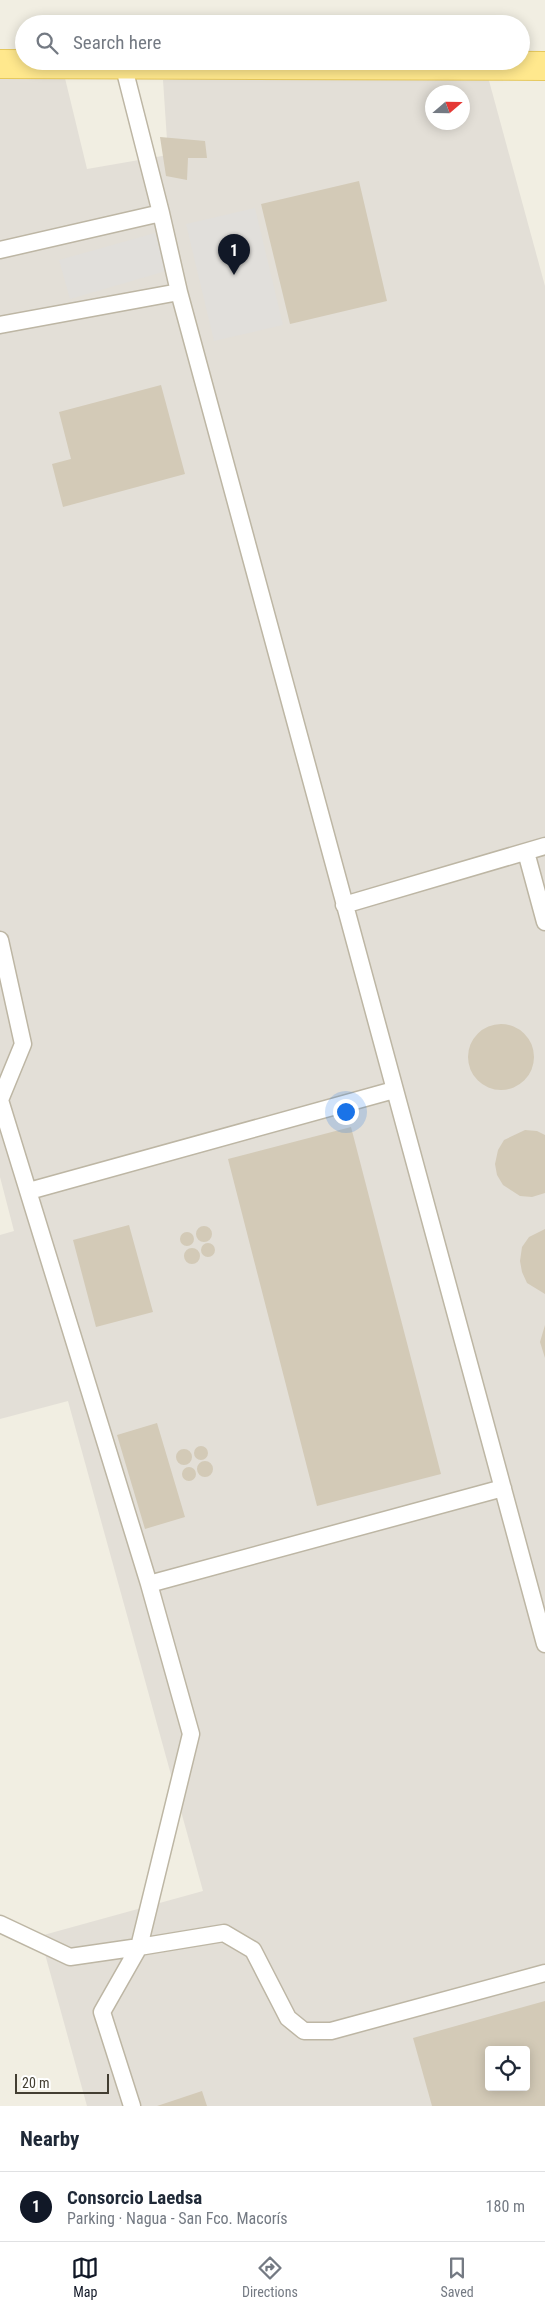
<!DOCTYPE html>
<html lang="en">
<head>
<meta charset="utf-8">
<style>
  body { margin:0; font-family:"Roboto Condensed",sans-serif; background:#f6f6f7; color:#1f2937 }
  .controls { position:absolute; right:15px; bottom:15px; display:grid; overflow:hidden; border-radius:5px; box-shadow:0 2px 12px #0003 }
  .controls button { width:45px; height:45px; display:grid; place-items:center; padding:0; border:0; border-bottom:1px solid #e0e1e3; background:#fff; color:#1f2937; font:25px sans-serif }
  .compass { position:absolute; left:425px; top:85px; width:45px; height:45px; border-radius:50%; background:#fff; box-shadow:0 2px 12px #0003; rotate:70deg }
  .scale { position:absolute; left:15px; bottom:12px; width:94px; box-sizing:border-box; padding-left:5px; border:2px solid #433e32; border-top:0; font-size:14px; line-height:18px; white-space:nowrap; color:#433e32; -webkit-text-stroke:4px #fff; paint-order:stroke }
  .you { position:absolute; left:345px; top:1111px; width:18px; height:18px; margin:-12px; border:4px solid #fff; border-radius:50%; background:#1a73e8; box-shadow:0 0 0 8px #1a73e833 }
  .badge { display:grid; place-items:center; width:32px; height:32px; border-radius:50%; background:#111827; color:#fff; font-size:16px; font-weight:700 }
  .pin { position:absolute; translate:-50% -41px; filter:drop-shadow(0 1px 2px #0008) }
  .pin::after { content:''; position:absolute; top:26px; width:18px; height:15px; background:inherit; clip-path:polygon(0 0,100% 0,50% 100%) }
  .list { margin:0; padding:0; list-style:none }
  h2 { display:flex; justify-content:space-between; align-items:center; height:65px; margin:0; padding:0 20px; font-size:21px }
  h2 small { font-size:16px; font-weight:400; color:#747a83 }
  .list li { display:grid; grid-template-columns:32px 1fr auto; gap:15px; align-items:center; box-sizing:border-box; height:70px; padding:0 20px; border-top:1px solid #e0e1e3 }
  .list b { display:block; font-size:19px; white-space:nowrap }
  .list p { margin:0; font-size:16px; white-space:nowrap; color:#747a83 }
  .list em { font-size:16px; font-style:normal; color:#747a83 }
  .icon { flex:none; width:28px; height:28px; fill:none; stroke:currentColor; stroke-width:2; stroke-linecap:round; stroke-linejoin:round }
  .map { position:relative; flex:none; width:545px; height:2106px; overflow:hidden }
  .search { position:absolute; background:#fff; box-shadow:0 2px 12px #0003; left:15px; right:15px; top:15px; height:55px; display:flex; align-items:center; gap:12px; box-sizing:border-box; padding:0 18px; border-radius:28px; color:#747a83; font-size:19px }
  .sheet { height:135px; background:#fff }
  nav { display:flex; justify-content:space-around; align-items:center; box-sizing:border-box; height:70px; border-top:1px solid #e0e1e3; background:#fff; font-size:14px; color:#747a83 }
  nav a { display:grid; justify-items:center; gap:2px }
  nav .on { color:#111827 }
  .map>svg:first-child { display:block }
  .industrial { fill:#e3dfd7; fill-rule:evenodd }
  .parking { fill:#e1dfdb }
  .building { fill:#d3cab7; fill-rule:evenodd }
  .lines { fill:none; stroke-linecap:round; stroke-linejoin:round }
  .service-casing { stroke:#bdb6a4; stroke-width:19 }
  .primary-casing { stroke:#e6c85b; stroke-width:30 }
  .service { stroke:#fff; stroke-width:16 }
  .primary { stroke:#ffe88d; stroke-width:28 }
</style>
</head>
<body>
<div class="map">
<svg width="545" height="2106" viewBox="0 0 545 2106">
  <rect width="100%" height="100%" fill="#f1eee2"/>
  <path class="industrial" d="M485 66 545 286V2106H87L40 1936 203 1891 68 1401 0 1419V1235L14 1231 0 1177V74H64L87 169 168 155 163 80ZM432 92H462V122H432ZM489 2050H526V2087H489Z"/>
  <path class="parking" d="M255 208 283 325 214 341 186 224Z
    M155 233 166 271 70 299 59 260Z"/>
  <path class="building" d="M160 137 205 141 207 158H188L187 180 166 176Z
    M359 181 387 301 290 324 261 204Z
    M161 385 185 474 63 507 52 464 71 459 59 412Z
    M468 1057a33 33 0 1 1 66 0a33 33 0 1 1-66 0Z
    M351 1127 441 1474 317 1506 228 1159Z
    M525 1130 537 1131 545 1135V1193L532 1197 520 1196 503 1185 497 1175 495 1164 498 1150 504 1140Z
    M129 1225 153 1312 96 1327 73 1240Z
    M196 1234a8 8 0 1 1 16 0a8 8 0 1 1-16 0Z
    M545 1229V1294L527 1283 522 1272 520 1261 522 1247 529 1237Z
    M180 1239a7 7 0 1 1 14 0a7 7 0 1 1-14 0Z
    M201 1250a7 7 0 1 1 14 0a7 7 0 1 1-14 0Z
    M184 1256a8 8 0 1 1 16 0a8 8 0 1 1-16 0Z
    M545 1325V1358L540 1342Z
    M157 1423 185 1517 145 1529 117 1435Z
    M194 1453a7 7 0 1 1 14 0a7 7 0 1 1-14 0Z
    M176 1457a8 8 0 1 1 16 0a8 8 0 1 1-16 0Z
    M197 1469a8 8 0 1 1 16 0a8 8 0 1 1-16 0Z
    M182 1474a7 7 0 1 1 14 0a7 7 0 1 1-14 0Z
    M545 2001V2106H432L413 2038ZM489 2050H526V2087H489Z
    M202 2091 207 2106H157Z"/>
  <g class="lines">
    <defs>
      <path id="service" d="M0 250 161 213
        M179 292 545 1644
        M0 325 179 292 161 213 123 64
        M526 852 545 922
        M344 905 545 846
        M0 940 23 1044 0 1100 149 1584 191 1734 139 1947 224 1933 253 1950 288 2018 304 2031H331L545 1973
        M29 1191 394 1090
        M149 1584 503 1488
        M0 1924 70 1957 139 1947
        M132 2106 102 2012 139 1947"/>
      <path id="primary" d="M0 64 545 66"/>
    </defs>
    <use href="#service" class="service-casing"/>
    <use href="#primary" class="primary-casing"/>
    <use href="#service" class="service"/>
    <use href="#primary" class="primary"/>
  </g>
</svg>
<div class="controls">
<button><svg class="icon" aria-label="locate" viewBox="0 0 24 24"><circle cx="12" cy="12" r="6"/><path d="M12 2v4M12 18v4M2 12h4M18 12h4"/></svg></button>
</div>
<svg class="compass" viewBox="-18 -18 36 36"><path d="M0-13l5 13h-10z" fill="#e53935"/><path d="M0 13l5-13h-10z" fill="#747a83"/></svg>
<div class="scale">20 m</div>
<div class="you"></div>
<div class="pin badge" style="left:234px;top:275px">1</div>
<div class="search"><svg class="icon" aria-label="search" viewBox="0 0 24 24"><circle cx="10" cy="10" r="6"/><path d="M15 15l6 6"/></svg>Search here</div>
</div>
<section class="sheet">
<h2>Nearby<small></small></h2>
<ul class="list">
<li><span class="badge">1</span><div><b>Consorcio Laedsa</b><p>Parking · Nagua - San Fco. Macorís</p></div><em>180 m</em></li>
</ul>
</section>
<nav>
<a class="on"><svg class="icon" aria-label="map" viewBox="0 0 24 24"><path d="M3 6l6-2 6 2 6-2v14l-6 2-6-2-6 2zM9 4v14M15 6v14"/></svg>Map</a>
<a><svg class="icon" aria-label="directions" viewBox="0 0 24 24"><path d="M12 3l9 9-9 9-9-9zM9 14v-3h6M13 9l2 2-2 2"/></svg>Directions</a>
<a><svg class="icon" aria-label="saved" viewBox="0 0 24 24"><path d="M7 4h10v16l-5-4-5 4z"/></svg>Saved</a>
</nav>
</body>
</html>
